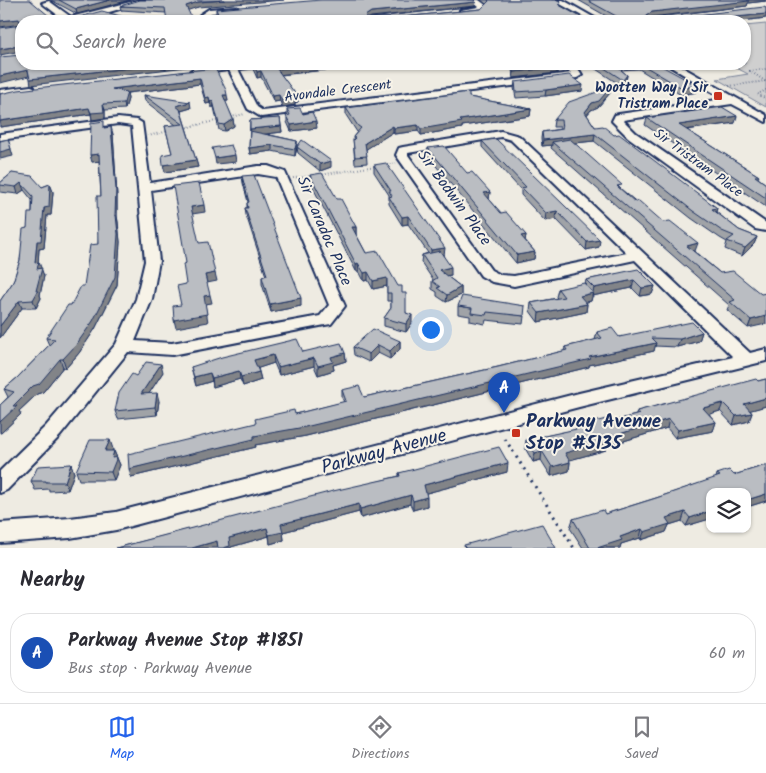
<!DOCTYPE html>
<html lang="en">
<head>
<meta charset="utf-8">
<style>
  body { margin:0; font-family:Kalam,sans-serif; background:#f7f7f7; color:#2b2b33 }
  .controls { position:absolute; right:15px; bottom:15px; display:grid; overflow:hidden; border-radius:10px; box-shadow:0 1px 4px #0004 }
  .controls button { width:45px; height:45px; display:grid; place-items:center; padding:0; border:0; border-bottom:1px solid #e1e1e2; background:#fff; color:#2b2b33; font:25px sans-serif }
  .you { position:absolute; left:430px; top:329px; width:18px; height:18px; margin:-12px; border:4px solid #fff; border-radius:50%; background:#1a73e8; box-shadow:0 0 0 8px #1a73e833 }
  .badge { display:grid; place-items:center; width:32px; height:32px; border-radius:50%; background:#2563eb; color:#fff; font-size:16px; font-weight:700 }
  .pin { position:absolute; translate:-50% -41px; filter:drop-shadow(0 1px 2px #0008) }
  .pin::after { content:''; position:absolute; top:26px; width:18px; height:15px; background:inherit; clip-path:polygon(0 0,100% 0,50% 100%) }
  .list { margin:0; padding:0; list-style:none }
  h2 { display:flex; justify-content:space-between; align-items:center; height:65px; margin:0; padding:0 20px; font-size:21px }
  h2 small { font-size:16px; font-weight:400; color:#7c7c81 }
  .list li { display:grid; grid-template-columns:32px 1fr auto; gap:15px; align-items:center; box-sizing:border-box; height:80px; margin:0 10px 10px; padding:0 10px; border:1px solid #e1e1e2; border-radius:20px }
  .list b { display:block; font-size:19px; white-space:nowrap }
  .list p { margin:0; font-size:16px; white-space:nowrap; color:#7c7c81 }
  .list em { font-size:16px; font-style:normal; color:#7c7c81 }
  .icon { flex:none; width:28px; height:28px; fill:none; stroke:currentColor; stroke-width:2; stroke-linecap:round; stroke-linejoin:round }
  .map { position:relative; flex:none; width:766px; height:548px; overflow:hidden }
  .search { position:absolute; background:#fff; box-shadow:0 1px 4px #0004; left:15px; right:15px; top:15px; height:55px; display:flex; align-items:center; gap:12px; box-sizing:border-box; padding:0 18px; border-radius:20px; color:#7c7c81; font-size:19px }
  .sheet { height:155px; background:#fff }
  nav { display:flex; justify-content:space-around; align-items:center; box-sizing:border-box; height:70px; border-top:1px solid #e1e1e2; background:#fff; font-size:14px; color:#7c7c81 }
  nav a { display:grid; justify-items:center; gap:2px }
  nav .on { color:#2563eb }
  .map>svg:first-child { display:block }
  .green { fill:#cfcfcf; stroke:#757f96 }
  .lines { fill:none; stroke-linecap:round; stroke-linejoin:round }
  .minor-casing { stroke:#1b2f5e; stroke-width:4 }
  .path-far1 { stroke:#1b2f5e; stroke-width:2; stroke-dasharray:0.5 2.5; stroke-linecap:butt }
  .path { stroke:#1b2f5e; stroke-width:3; stroke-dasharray:2 5; stroke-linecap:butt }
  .minor { fill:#f7f3e8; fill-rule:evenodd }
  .wall { fill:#a0a3a7; stroke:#1b2f5e }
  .shaded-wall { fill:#828488; stroke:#1b2f5e }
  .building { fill:#babdc2; stroke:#1b2f5e }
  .poi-dot { fill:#c8321e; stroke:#f7f3e8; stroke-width:2 }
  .labels { text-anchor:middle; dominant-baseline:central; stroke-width:4; stroke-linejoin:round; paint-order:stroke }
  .far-poi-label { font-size:14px; font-weight:bold; fill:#1b2f5e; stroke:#f7f3e8; text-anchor:end }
  .far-street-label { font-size:14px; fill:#1b2f5e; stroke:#f7f3e8 }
  .street-label { font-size:16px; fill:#1b2f5e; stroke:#f7f3e8 }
  .near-poi-label { font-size:19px; font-weight:bold; fill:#1b2f5e; stroke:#f7f3e8; text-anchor:start }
  .near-street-label { font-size:19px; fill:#1b2f5e; stroke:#f7f3e8 }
</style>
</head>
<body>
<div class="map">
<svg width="766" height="548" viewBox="0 0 766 548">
  <rect width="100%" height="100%" fill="#eeebe2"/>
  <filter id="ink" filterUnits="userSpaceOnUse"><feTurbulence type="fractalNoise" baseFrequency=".02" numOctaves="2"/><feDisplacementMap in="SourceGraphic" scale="10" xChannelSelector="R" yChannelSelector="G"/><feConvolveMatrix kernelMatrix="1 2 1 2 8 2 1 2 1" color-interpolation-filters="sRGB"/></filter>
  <g filter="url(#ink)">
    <path class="green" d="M766 24V107L717 79 748 74 729 64H745V26Z"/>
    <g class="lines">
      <defs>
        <path id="minor" d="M138 0H151L78 21H62L63 19 42 3 49 1 71 17Z
          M470 0H479L487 6 483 12 460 14V10L479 7Z
          M553 0H563L600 21H591Z
          M236 7 240 9 239 11 211 13 208 16 211 21H203L200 15 209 9Z
          M237 64H265L260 67 238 69 257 107 263 111 571 73 562 64C572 64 577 65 582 75L577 78 261 117 248 109 229 70 195 74 190 71 195 68Z
          M666 64H677L766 115V122L732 104 623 120 636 133 766 223V231L755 229 628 137 612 121 615 115 619 114 724 99Z
          M31 86 34 87V91L0 96V90Z
          M118 118 137 120 142 123 150 183 258 166H268L285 172 345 306 331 324 325 325 172 355 128 352 60 436 7 490 0 493V471L46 426 116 344 136 299 145 261 132 126 118 124 0 140V134ZM258 174 276 177 329 305 320 316 172 343 135 341 152 299 159 261 151 190Z
          M501 131 519 136 750 353 766 349V361L579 407 116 530 70 538 0 543V523L70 518 116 512 579 393 733 357 635 260 514 286 492 282 481 276 396 155 399 148 403 147ZM501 137 511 140 627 253 514 276 501 275 491 270 408 155V153Z"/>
      </defs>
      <use href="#minor" class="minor-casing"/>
      <path class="path-far1" d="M584 68 596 67
        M765 81 750 71 766 69
        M729 86 766 81
        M766 90 758 94 766 99
        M231 117 245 114
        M184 128 220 120
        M148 136 169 131
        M384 165 396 163
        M320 175 376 166
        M293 178 312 176"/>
      <path class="path" d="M505 439 574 548"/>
      <use href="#minor" class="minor"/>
    </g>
    <path class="wall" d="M51 0H130L77 14Z
      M481 0H558L561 6 588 21H219L216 14V9L476 2 475 6 370 18H392L481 9 486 4Z
      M578 0H766V1L748 3 747 6 650 18H671L766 8V18L741 21H615Z
      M120 6 198 7 166 13 121 10Z
      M253 64H378L281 75 297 96 298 102H295V105L282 107 280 101 274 102 261 77 257 78 253 69Z
      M512 64 557 67V73L513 78 512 68Z
      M588 64H658L697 92 681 95 639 69 621 70 627 75 626 81 622 86Z
      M215 68 228 101H225L233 119 234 126 225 131 219 130 214 107H211L210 103 206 104 200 84 127 93 128 99 125 109 105 110V118L92 120 91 114 0 127V94Z
      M515 82 582 91 545 96 516 98 514 88Z
      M611 87 610 93 598 107 591 110 587 115 595 127 614 135 717 208 716 212 739 230 757 237 754 244 742 256 725 249 727 242 720 238 691 218 594 141 574 143 621 189 695 251H694L720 273 761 294 748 328 727 310 729 305 551 148 552 145 542 146 541 138 542 132 560 129V127H553L554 120Z
      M144 95 191 108 181 111 198 167 165 172 172 153 165 126 176 125 145 101Z
      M469 97 531 109 530 116 462 126V128L421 135 418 131 394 134 393 132 366 149 367 163 355 164 353 137 357 132 346 115V108Z
      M287 109 303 114 317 128 291 131 287 122Z
      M280 118 282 132 266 134 297 141V147L331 167 320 171 298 153 297 148 295 156 272 151 250 154 249 148 250 120Z
      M647 118 735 123 687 130 759 176 758 178 766 184V207L645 125Z
      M106 128 113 134 117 196V216L118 222 120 242 117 285 95 329 79 353 66 368 63 367 43 392 37 394 19 411 21 414 1 433H0V405L8 397 4 389 17 378 49 345 46 338 71 305 84 286 98 244 101 196 99 161 92 162Z
      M482 141 599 247 586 250 556 219 545 221 521 195V190L482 147Z
      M428 148 467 173 490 192 489 199 501 213 526 235 525 240 535 252 534 259 516 263 427 155Z
      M374 165 444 255H443L451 275 447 276 461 287V295L446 302 437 296V292L432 289V281L433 280 421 262 422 255 428 253 408 224 402 225 389 204V195L374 172Z
      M12 173 42 187 50 184 53 192 51 215H47L44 248 39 249 38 262 44 276 40 295 41 298 36 308H22L0 338V301L13 282 20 260 27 228 32 213V200L24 190 18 194 0 192V183Z
      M310 175 337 199 356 227V234L366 253 402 293 406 313 412 323 406 332 384 326V318L391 308V301H387V286L373 289 368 280 364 281 359 271H356L310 182Z
      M242 176 301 306 271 312 262 284V277L266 276 246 215 245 208H247V203L248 202 243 183Z
      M616 274 655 286 652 294 640 296 632 288 592 296 591 301 586 302 587 304 586 312 538 322 530 311 531 303 557 298 556 297 558 289 585 284 586 280Z
      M458 306 524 316 523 324 486 320 485 324 470 321V316L458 314Z
      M597 332 619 337 702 332 699 341 677 347 655 346 654 351 589 365V367L306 436 255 445 256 447 131 477 295 414 344 402 342 398V390L364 397 498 367 564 351 565 347 595 340Z
      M400 341V349L390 359 378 353 369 362 354 355 353 347Z
      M303 352 345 353 346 361 333 365 334 370 318 375 314 366 279 375 274 363 258 368 261 380 243 386 240 379 213 387 212 381 196 386 191 367Z
      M163 372 149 393 159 401 157 415 118 419 115 411 136 376Z
      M766 379V406L750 410 752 413 749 421 733 425 720 411 709 414 716 422 713 431 675 438 667 428 607 446 606 450 569 460 570 462 569 471 551 476 541 460 533 462 525 448 526 440 579 429V426L613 421 636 415 637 411Z
      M113 449 112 451H114L120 465 114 480H79L76 471Z
      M71 464 74 473 68 490 49 491V489L35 490 31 481Z
      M766 465V501L686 526 682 521 669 525 666 532 641 540 640 538 621 544 620 548H583L570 528 573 519 605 514 656 498 716 478 717 474 734 475Z
      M507 472 426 493 427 506 413 510 410 504 361 518 359 512 283 532 284 540 270 544 269 536 231 547 116 548 399 476V473Z"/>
    <path class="shaded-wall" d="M110 0H130L77 14 76 9Z
      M225 0H284L198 7 186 11V6L198 2Z
      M745 0H766V1L748 3 747 6 651 17 645 21 646 16 652 12Z
      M476 2 475 6 371 17 365 21V16L371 12Z
      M766 14V18L741 21H697Z
      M19 19 21 24 0 27V21Z
      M19 46 21 51 0 55V49Z
      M165 64H213L31 85 30 79Z
      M327 64H378L278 75 277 69Z
      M557 67V73L513 78 514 72Z
      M28 70 29 76 0 83V76Z
      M261 71V77L257 78V72Z
      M627 75 626 81 622 86 623 80Z
      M200 78V84L127 93 128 99 125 109 124 103 112 89Z
      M583 85 582 91 545 96 546 90Z
      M698 86 697 92 681 95 682 88Z
      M611 87 610 93 598 107 591 110 584 118 585 112 592 103Z
      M223 95H227L228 101H224Z
      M279 95 280 101 274 102 273 96Z
      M293 96H297L298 102H295V105L282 107V101Z
      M209 97 210 103 206 104 205 98Z
      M210 101H213L214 107H211Z
      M190 102 191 108 177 112 176 106Z
      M103 104 105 110V118L92 120 91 113Z
      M89 108 91 114 0 127V121Z
      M531 109 530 116 462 126V128L421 135V129L460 120Z
      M737 116 735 123 677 131 679 125Z
      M233 119 234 126 225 131 224 125Z
      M316 121 317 128 291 131V125Z
      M418 125V131L394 134V128Z
      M281 126 282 132 251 136 250 129Z
      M393 126V132L365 150V143Z
      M111 127 113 134 117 196V216L118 222 120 242 117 285 95 329 79 353 66 368 63 359 115 215Z
      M595 134 594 141 556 145 552 142V145L542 146 543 140Z
      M8 139 13 156 0 159V152Z
      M297 141V147L295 156V149Z
      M272 145V151L250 154 249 148Z
      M99 154 101 161 92 162 90 155Z
      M235 155 236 162 216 164 215 158Z
      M196 160 198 167 165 172 163 165Z
      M331 161V167L320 171V164Z
      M21 183 24 190 18 194 16 187Z
      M50 184 53 192 51 215H47L44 248 39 249 38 265 39 262 44 276 40 295 41 298 36 308 33 300 39 277 35 263 37 241Z
      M490 192 489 199 483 200 484 193Z
      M204 205 205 212 192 214 191 207Z
      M717 208 715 215 712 209Z
      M557 211 556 219 545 221 546 213Z
      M408 216V224L402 225V217Z
      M352 227H356V234L352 235Z
      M526 235 525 242 521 236Z
      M757 237 754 244 742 256 745 248Z
      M600 240 599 247 586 250 587 242Z
      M698 243 695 251 684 253 687 246Z
      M445 248 444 255 431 258V250Z
      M535 252 534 259 516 263 517 255Z
      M358 263 359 271H356V264Z
      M451 267V275L439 277V270Z
      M368 272V280L364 281V273Z
      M215 273 217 281 207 283 205 275Z
      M387 278V286L373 289V281Z
      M634 280 632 288 592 296 594 288Z
      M655 286 652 294 640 296 642 288Z
      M461 287V295L446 302 447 295Z
      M593 293 591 301 579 304 580 296Z
      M210 295 212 303 205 304 208 322 176 328 174 320 204 296Z
      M301 298V306L271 312 270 304Z
      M19 301 22 308 0 338V326Z
      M587 304 586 312 538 322 539 313Z
      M412 315V323L406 332V324Z
      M766 316V324L748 328 751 320Z
      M702 332 699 341 677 347 680 339Z
      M400 341V349L390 359V351Z
      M656 343 654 351 589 365V367L306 436 255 445 256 447 131 477 129 469 254 436 589 357Z
      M378 345V353L369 362V354Z
      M345 353 346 361 333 365 334 370 318 375V366L331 357Z
      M273 355 274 363 256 369 254 360Z
      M314 358V366L279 375 278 367Z
      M60 359 63 367 43 392 37 394 19 411 21 414 1 433 0 431V422L13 406Z
      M161 364 163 372 143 403 141 394Z
      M239 371 240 379 213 387 212 378Z
      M259 372 261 380 243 386 241 377Z
      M210 373 212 381 196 386 194 377Z
      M157 393 159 401 157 415 155 407Z
      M766 398V406L741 413 744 404Z
      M723 403 720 411 700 417 703 408Z
      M752 413 749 421 733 425 736 416Z
      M669 419 667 428 607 446 606 450 563 462 565 453 606 438Z
      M716 422 713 431 675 438 678 430Z
      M110 440 113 449 108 459 105 451Z
      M114 451 120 465 114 480 111 472 112 458Z
      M542 451 541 460 533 462 535 453Z
      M570 462 569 471 551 476 552 467Z
      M508 463 507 472 423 494 424 485Z
      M71 464 74 473 68 490 65 482Z
      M766 494V501L747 507V500Z
      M411 495 410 504 361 518 360 509Z
      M427 497V506L413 510V501Z
      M359 504V512L283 532 284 540 270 544 269 535 281 524Z
      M710 511V519L686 526 690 518Z
      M685 512 682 521 669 525 666 532 641 540 644 532 666 518Z
      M267 528 269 536 231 547V548H223L229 538Z
      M642 529 640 538 621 544 620 548H597L620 537Z
      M217 541 218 548H192Z"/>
    <path class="building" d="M0 0H30L55 21H21V24L19 19 0 21Z
      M59 0H110L76 9Z
      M140 0H225L198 2 186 6 193 21H167L165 8 120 6Z
      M321 0H474L476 2 371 12 365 16 367 18H392L481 9 489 1 488 0H558L561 1 559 5 588 21H221L216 9Z
      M587 0H747L749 1 652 12 646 16 648 18H671L764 7 766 8V14L697 21H625Z
      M102 11 139 21H64Z
      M21 25V64H165L30 79 28 70 0 76V57L21 55 19 46 0 49V28Z
      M253 64H327L277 69 297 96H293L295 99 282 101 279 95 273 96 261 71 257 72Z
      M513 64H553L557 67 514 72Z
      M598 64H636L615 65 627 75 623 80Z
      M641 64H658L698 86 682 88Z
      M215 68 226 90 227 95H223L233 119 224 125 219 124 213 101H210L209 97 205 98 200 78 112 89 127 92 124 103 103 104 104 112 91 113 89 108 0 121V94L18 90Z
      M569 75 583 85 546 90 516 92 515 82Z
      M611 87 599 101 592 103 585 112 595 127 603 126 614 135 619 134 717 208 712 209 739 230 757 237 745 248 727 241 734 236 722 231 693 211 595 134 543 140 542 132 562 129 561 120H554L569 102Z
      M469 92V97L531 109 460 120 462 122 421 129 418 125 394 128 393 126 365 143 367 156 355 157 353 140 355 138 353 137 361 128 358 126 346 108Z
      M144 95 190 102 176 106 180 109 196 160 163 165 162 155 172 153 165 126 183 124Z
      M722 107 737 116 679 125 759 176H755L766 184V198L647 118Z
      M300 108 303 114 312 112 316 121 291 125 286 116 290 115 287 109Z
      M280 118 281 126 250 129V120Z
      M104 121V128L111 127 116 189 115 215H116L118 234 115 277 93 321 76 345 63 359H60L39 384 33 386 13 406H17L0 422V405L14 392 4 389 17 378 55 339 46 338 68 305H71L81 286H84L90 245 98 244 97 196H101L99 154 90 155 91 123Z
      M250 131 297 141 295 149 272 145 249 148Z
      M8 139 11 149 0 152V141Z
      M496 139 600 240 587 242 557 211 546 213 522 188 526 187 482 141Z
      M570 139 622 185 617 186 635 202 639 201 663 222 670 221 698 243 687 246 720 273 733 271 761 294 766 293V316L751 320 730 302 735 300 552 142Z
      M302 140 331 161 320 164 297 147Z
      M231 145 235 155 215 158 212 148Z
      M444 146 467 173 472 172 490 192 484 193 501 213 506 212 526 235 521 236 535 252 517 255 428 148Z
      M386 163 445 248 431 250 408 216 402 217 389 197 392 196 389 191H391L374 165Z
      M12 173 32 176 42 187 50 184 49 207 44 208 41 241H37L35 263 39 262 37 269 42 268 36 291H38L33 300 19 301 0 326V301L13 282 20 260 23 229 27 228 28 213H32L33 196 21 183 16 187 0 185V183Z
      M322 173 337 199H341L356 227H352L366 253 378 251 398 286H402V293H406V313L412 315 406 324 384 318 391 308V293H387V278L373 281 368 272 364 273 358 263 356 264 310 175Z
      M254 175 301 298 270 304 262 277 267 275 245 208H248L247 203 249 202 242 176Z
      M199 183 204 205 191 207 199 243 208 242 215 273 205 275 210 295 204 296 207 314 174 320 173 306 181 305 177 286 186 284 183 264 186 263 173 186Z
      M440 251 451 267 439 270 461 287 447 295 437 288 440 287 432 281 437 278 422 255Z
      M638 269 655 286 642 288 634 280 594 288 586 280Z
      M584 283 593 293 580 296 587 304 539 313 531 303 564 297 558 289Z
      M462 296 525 306 524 316 487 312 486 315 471 313 472 308 458 306Z
      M692 322 702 332 680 339 651 338 656 343 589 357 591 359 305 427 254 436V439L129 469 128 454 256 423 255 419 294 410 295 414 346 401 342 390 359 386 364 397 498 367 567 350 565 347 602 338 597 332 612 328 619 337Z
      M373 329 400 341 390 351 378 345 369 354 353 347Z
      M297 339 303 352 341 343 345 353 331 357 333 362 318 366 314 358 278 367 273 355 254 360 259 372 241 377 239 371 212 378 210 373 194 377 191 367 222 357Z
      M146 362 161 364 141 394 157 393 155 407 115 411 119 393 132 374 136 376Z
      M756 379 758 381 766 379V398L744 404 752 413 736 416 723 403 703 408 716 422 678 430 669 419 606 438 608 441 565 453 570 462 552 467 542 451 535 453 526 440 581 428 579 426 610 418 613 421 640 414 637 411Z
      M90 440H110L105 451H114L112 458 117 457 111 472 76 471Z
      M499 447 508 463 424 485 427 497 413 501 411 495 360 509 359 504 281 524 283 532 269 535 267 528 229 538 230 546 223 548H218L217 541 192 548H116L333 491 400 476 399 473Z
      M71 464 65 482H46V481H31L38 466Z
      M766 465V494L747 500V492H710V511L690 518 685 512 666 518 670 524 644 532 642 529 620 537 622 540 597 548H590L573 519 603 510 605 514 656 498 720 476 717 474 729 470 734 475Z
      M542 524 556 548H464H465L464 545Z"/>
  </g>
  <g class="poi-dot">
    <rect x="713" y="91" width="10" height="10" rx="2.5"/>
    <rect x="511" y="428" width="10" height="10" rx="2.5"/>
  </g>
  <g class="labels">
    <g class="far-poi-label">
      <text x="708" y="88">Wootten Way / Sir<tspan x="708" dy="16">Tristram Place</tspan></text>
    </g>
    <g class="far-street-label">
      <text transform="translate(338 91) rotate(-7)">Avondale Crescent</text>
      <text transform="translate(698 163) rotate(36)">Sir Tristram Place</text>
    </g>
    <g class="street-label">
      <text transform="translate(454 198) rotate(54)">Sir Bodwin Place</text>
      <text transform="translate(324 231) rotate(67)">Sir Caradoc Place</text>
    </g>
    <g class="near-poi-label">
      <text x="526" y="422">Parkway Avenue<tspan x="526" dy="22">Stop #5135</tspan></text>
    </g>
    <g class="near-street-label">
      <text transform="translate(384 452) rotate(-15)">Parkway Avenue</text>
    </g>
  </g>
</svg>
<div class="controls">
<button><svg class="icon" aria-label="layers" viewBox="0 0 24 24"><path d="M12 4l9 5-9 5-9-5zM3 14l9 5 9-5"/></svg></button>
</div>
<div class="you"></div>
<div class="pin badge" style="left:504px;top:413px;background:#1a4fb4">A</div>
<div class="search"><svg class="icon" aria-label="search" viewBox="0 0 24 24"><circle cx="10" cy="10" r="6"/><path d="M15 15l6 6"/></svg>Search here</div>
</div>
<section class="sheet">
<h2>Nearby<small></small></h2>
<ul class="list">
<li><span class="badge" style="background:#1a4fb4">A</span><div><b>Parkway Avenue Stop #1851</b><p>Bus stop · Parkway Avenue</p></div><em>60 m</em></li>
</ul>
</section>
<nav>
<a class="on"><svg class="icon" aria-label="map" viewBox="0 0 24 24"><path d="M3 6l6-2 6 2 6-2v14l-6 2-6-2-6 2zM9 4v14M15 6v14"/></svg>Map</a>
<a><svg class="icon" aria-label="directions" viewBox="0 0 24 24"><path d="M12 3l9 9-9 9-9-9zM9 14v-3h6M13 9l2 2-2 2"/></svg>Directions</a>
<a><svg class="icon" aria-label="saved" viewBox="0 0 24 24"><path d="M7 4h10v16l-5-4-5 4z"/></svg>Saved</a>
</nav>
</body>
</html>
